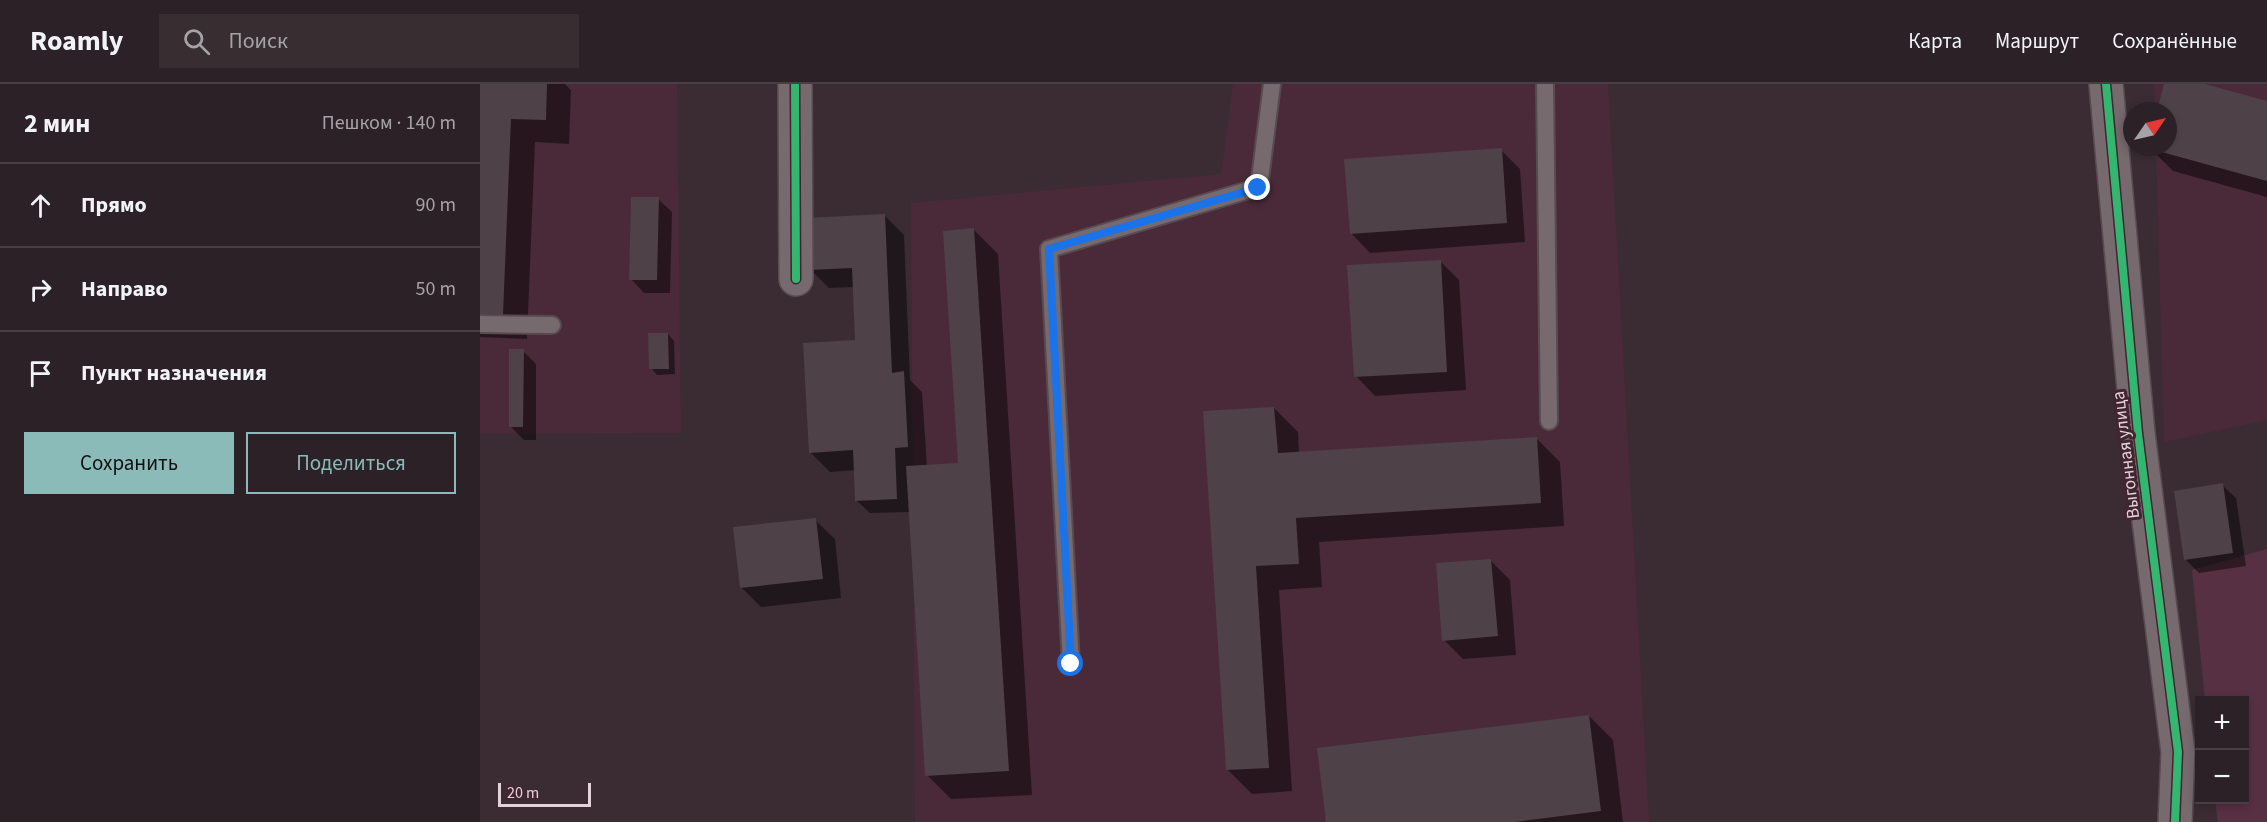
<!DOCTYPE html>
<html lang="ru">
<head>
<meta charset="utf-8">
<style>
  body { margin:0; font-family:"Source Sans 3",sans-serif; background:#382e32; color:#f1f3f6 }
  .controls { position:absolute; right:18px; bottom:18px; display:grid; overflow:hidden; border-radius:0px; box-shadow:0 3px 9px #0003 }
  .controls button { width:54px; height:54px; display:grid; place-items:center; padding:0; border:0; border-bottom:2px solid #483e43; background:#2c2126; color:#f1f3f6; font:30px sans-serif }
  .compass { position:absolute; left:1643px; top:18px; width:54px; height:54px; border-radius:50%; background:#2c2126; box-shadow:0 3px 9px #0003; rotate:56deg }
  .scale { position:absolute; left:18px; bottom:15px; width:93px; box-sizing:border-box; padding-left:6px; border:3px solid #e4d2d9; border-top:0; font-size:16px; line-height:21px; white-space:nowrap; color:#e4d2d9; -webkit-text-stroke:4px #412632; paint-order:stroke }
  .stop { position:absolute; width:18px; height:18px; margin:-14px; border:4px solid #1a73e8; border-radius:50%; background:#fff }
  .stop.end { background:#1a73e8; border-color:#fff; box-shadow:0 2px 6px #0008 }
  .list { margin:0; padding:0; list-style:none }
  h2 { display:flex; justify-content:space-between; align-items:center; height:78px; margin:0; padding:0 24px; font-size:26px }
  h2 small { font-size:20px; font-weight:400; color:#a6a3a7 }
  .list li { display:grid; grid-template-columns:39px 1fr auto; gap:18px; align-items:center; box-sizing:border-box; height:84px; padding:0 24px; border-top:2px solid #483e43 }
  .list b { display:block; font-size:22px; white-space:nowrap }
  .list em { font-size:20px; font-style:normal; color:#a6a3a7 }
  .actions { display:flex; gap:12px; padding:18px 24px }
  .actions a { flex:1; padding:14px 0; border:2px solid #8bbbb9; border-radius:0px; text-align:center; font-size:21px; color:#8bbbb9 }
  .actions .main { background:#8bbbb9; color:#111 }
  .icon { flex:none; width:33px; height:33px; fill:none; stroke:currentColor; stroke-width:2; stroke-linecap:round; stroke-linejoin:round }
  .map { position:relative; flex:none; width:1787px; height:738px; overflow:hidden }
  header { display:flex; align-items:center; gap:36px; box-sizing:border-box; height:84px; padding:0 30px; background:#2c2126; border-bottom:2px solid #483e43 }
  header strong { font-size:28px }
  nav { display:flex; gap:33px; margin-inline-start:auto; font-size:21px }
  .search { width:420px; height:54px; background:#382e32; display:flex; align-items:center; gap:15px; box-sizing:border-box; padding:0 21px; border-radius:0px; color:#a6a3a7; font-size:22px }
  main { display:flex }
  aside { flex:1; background:#2c2126 }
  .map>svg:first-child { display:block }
  .built { fill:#4a2a38 }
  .green { fill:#583043 }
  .shadow { fill:#0007 }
  .building { fill:#4e4147 }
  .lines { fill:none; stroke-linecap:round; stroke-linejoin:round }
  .service-casing { stroke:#584b50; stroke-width:20 }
  .minor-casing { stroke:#584b50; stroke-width:36 }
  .service { stroke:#776a6f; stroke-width:16 }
  .minor { stroke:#776a6f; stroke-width:33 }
  .cycleway-casing { stroke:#412632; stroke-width:11 }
  .cycleway { stroke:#33b770; stroke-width:8 }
  .route { stroke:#1a73e8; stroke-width:8 }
  .labels { text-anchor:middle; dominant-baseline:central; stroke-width:6; stroke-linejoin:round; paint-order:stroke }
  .street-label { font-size:18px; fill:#e4d2d9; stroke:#412632 }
</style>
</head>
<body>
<header>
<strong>Roamly</strong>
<div class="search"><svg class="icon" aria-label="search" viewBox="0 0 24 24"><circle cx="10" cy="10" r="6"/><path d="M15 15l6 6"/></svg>Поиск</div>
<nav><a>Карта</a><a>Маршрут</a><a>Сохранённые</a></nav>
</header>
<main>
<aside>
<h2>2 мин<small>Пешком · 140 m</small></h2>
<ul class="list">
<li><svg class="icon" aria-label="ahead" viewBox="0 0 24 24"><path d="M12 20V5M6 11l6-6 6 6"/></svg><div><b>Прямо</b></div><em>90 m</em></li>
<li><svg class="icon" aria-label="right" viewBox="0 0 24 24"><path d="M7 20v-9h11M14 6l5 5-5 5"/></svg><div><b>Направо</b></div><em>50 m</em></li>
<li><svg class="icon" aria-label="arrive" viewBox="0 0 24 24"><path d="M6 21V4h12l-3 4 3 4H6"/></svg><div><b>Пункт назначения</b></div></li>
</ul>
<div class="actions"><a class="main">Сохранить</a><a>Поделиться</a></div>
</aside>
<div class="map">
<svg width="1787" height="738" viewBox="0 0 1787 738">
  <rect width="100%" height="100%" fill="#3b2c33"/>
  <path class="built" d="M0 0H197L201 349 0 350Z
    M753 0H1128L1169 738H435L431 119 741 90Z
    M1674 0H1787V336L1684 358 1676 63H1688V27H1675Z"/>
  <path class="green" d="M1787 465V738H1738L1735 716H1764V616H1725L1712 486Z"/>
  <path class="shadow" d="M0 0H85L91 6 89 60 55 58 47 255 0 253Z
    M1686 0H1720L1787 19V113L1693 87 1669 63H1688V27H1679Z
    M1021 66 1040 85 1045 158 890 169 871 149Z
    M178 115 192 128 190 209H164L151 195Z
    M405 132 424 151 430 296 442 308 447 382 479 381 494 146 518 170 552 711 471 715 447 691 430 428 390 429 376 416 375 386 350 388 331 369 377 257 374 203 349 204 330 185Z
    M960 177 979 196 986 306 895 312 876 292Z
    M188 250 194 257 195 290 177 291 171 284Z
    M43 267 56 280V356H44L31 343Z
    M794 324 818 348 819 369 1056 354 1080 378 1084 442 839 458 842 503 799 506 812 707 772 710 748 686Z
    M1742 401 1756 414 1766 482 1719 489 1706 476Z
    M335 436 355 455 361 514 281 523 261 503Z
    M1011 477 1030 496 1036 571 983 575 964 556Z
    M1109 632 1133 656 1143 738H847Z"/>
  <path class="building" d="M0 0H67L66 36 31 35 23 231 0 230Z
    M1684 0H1725L1787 17V97L1667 64 1688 63V27H1677Z
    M1022 64 1027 139 870 150 864 75Z
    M151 113H179L177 196H149Z
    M405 130 412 289 424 287 428 363 415 364 417 415 375 417 373 366 329 369 323 259 375 256 372 184 329 186 326 134Z
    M494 144 529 687 445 692 426 382 478 379 463 147Z
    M961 176 967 288 874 293 867 181Z
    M168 249H188L189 285H169Z
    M29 265H44L43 343H29Z
    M794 323 798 369 1057 353 1061 419 816 434 819 480 776 482 789 684 746 686 723 327Z
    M1743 399 1753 469 1704 476 1694 407Z
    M336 434 343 495 260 504 253 443Z
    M1011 475 1018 552 962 557 956 479Z
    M1109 631 1121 727 1035 738H846L837 664Z"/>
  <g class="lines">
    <defs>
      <path id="service" d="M1065 0 1069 337
        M0 240 72 241
        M591 580 569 165 779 103 792 0"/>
      <path id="minor" d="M315 0 316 195
        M1626 0 1658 349 1698 668 1695 738"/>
    </defs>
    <use href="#service" class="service-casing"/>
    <use href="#minor" class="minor-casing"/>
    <use href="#service" class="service"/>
    <use href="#minor" class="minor"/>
    <defs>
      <path id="cycleway" d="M315 0 316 195
        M1626 0 1658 349 1698 668 1695 738"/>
    </defs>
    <use href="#cycleway" class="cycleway-casing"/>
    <use href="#cycleway" class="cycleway"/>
  </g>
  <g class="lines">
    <path class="route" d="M591 580 569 165 778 104"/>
  </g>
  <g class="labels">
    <g class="street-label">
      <text transform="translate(1646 371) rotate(-97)">Выгонная улица</text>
    </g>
  </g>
</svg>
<div class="controls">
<button>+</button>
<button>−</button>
</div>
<svg class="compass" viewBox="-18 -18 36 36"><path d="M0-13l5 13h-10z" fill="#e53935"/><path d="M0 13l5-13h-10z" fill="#a6a3a7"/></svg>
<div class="scale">20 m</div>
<div class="stop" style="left:591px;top:580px"></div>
<div class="stop end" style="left:778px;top:104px"></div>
</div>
</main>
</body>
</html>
